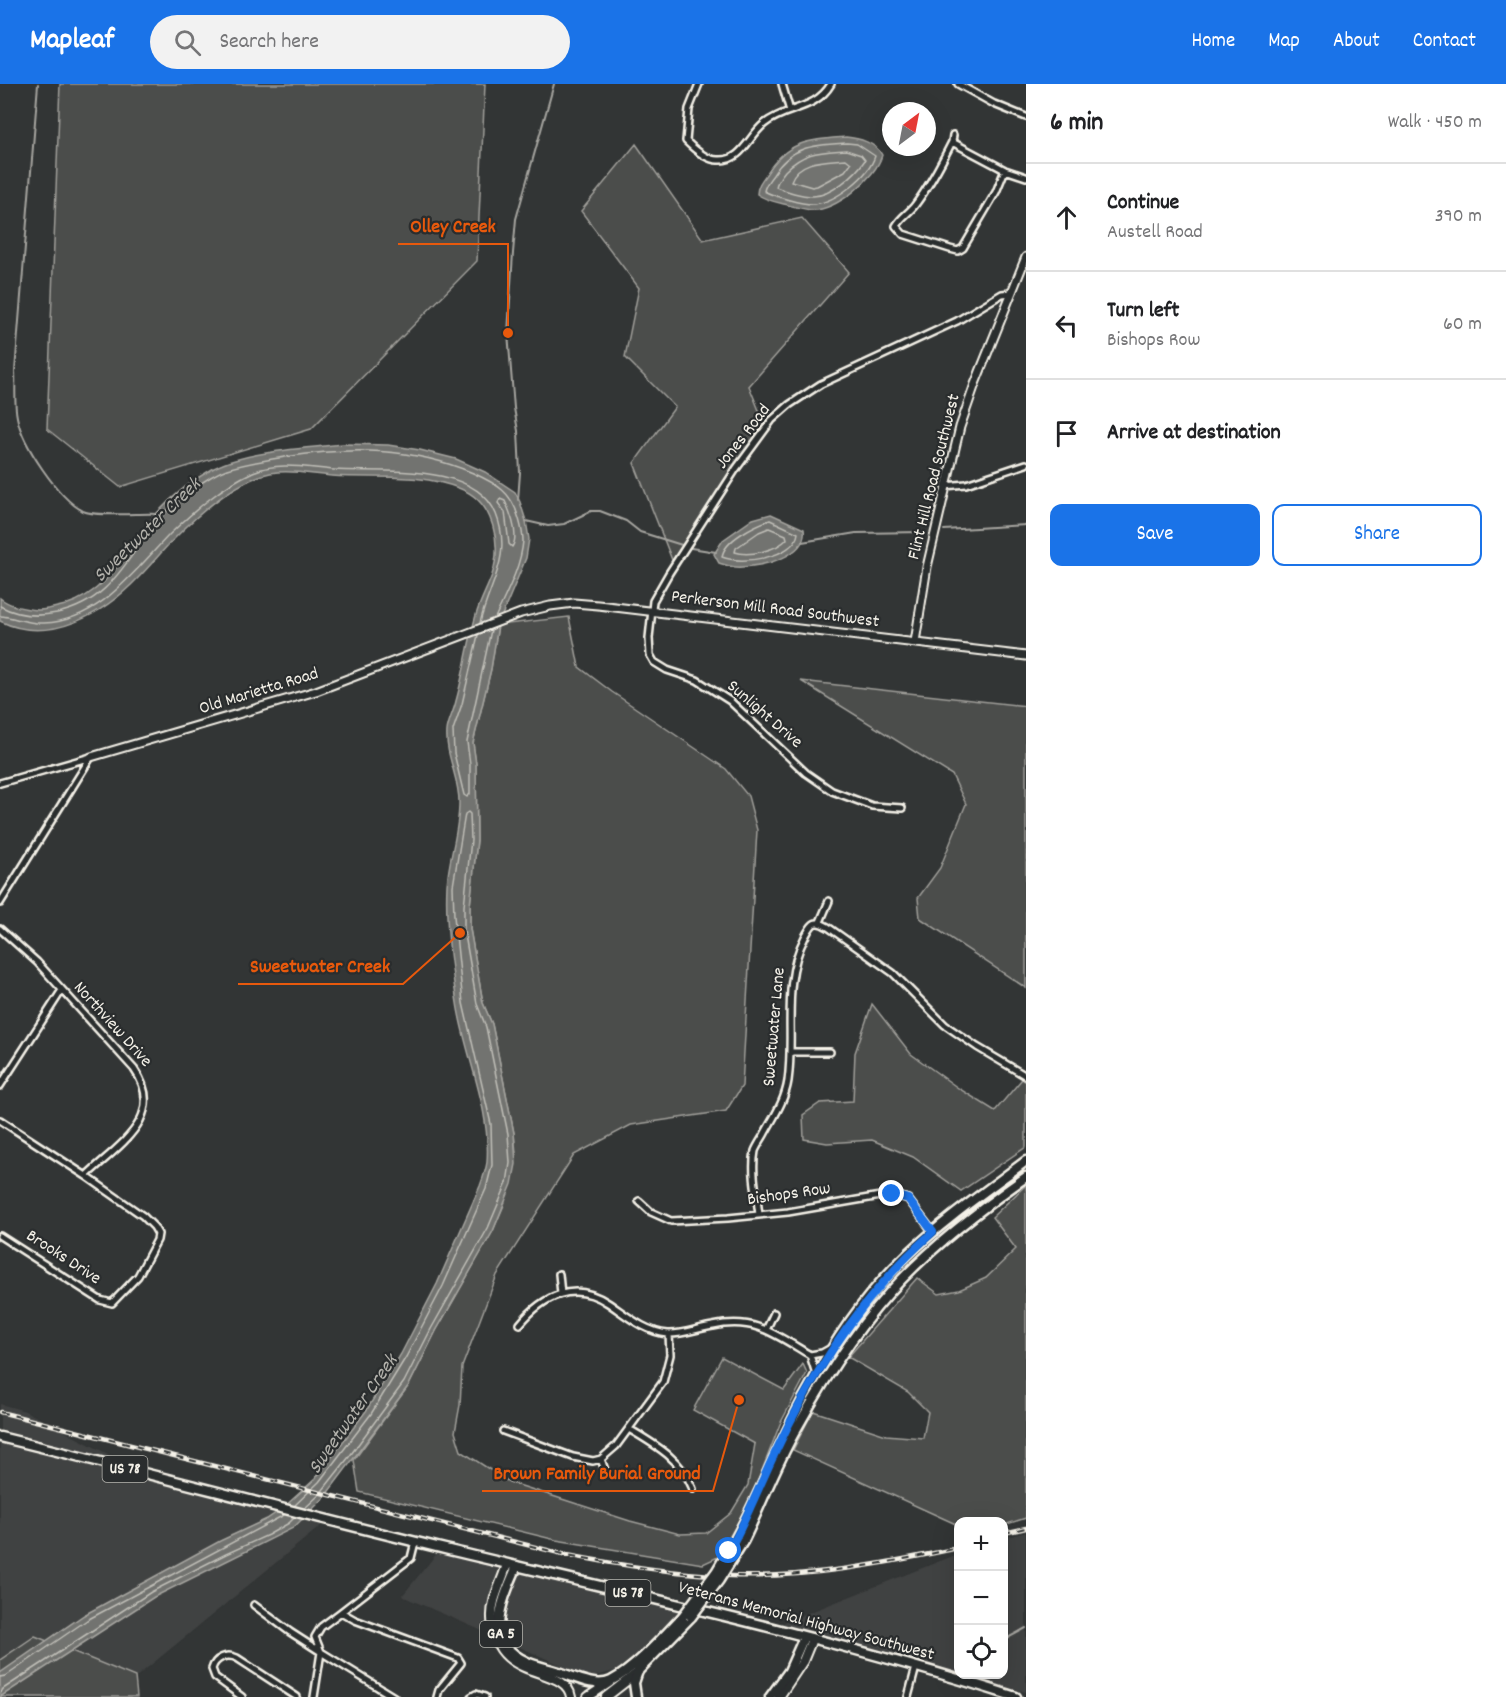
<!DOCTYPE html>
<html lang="en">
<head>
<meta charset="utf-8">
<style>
  body { margin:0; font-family:Dekko,sans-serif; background:#f2f2f2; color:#202124 }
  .controls { position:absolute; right:18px; bottom:18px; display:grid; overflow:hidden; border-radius:12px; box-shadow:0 6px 24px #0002 }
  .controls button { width:54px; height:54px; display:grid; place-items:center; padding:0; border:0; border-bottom:2px solid #e0e0e0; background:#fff; color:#202124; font:30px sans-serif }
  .compass { position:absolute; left:882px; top:18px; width:54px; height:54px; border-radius:50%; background:#fff; box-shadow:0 6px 24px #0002; rotate:32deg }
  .stop { position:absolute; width:18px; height:18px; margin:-14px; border:4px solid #1a73e8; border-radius:50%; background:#fff }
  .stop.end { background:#1a73e8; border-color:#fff; box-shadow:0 2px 6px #0008 }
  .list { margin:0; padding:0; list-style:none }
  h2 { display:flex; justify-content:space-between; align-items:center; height:78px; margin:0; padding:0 24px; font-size:26px }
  h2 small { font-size:20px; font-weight:400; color:#757577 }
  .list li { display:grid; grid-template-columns:39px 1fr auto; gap:18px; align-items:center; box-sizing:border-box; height:108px; padding:0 24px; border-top:2px solid #e0e0e0 }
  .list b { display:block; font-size:22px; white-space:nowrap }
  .list p { margin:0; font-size:20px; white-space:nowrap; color:#757577 }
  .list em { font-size:20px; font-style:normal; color:#757577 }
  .actions { display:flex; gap:12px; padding:18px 24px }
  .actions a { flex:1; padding:14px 0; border:2px solid #1a73e8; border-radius:12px; text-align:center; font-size:21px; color:#1a73e8 }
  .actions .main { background:#1a73e8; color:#fff }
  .icon { flex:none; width:33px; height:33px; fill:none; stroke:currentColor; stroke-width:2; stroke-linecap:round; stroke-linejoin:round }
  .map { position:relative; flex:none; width:1026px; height:1613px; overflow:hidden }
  header { display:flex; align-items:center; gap:36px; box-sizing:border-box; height:84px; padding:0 30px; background:#1a73e8; color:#fff }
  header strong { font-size:28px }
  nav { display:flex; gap:33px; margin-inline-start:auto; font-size:21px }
  .search { width:420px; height:54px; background:#f2f2f2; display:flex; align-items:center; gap:15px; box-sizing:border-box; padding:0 21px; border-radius:33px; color:#757577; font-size:22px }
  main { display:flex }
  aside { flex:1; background:#fff }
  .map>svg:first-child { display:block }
  .built { fill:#404242 }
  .green { fill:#4b4d4c; stroke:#a09f9a; stroke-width:1.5 }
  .water { fill:#727370; stroke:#a6a5a0; stroke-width:1.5 }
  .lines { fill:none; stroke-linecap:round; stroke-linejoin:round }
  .shore { stroke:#c0bfb8; stroke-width:1.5 }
  .stream { stroke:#a6a5a0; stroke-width:2 }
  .minor-casing { stroke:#f4f1e8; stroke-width:10 }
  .tertiary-casing { stroke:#f4f1e8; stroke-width:11 }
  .secondary-casing { stroke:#f4f1e8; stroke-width:12 }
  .primary-casing { stroke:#f4f1e8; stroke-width:13 }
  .minor { stroke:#2a2d2e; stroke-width:5 }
  .tertiary { stroke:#2a2d2e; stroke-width:7 }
  .secondary { stroke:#2a2d2e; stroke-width:8 }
  .primary { stroke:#2a2d2e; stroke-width:8 }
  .rail-casing { stroke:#f4f1e8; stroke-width:4.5 }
  .rail { stroke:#2a2d2e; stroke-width:2; stroke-dasharray:7; stroke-linecap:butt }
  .primary-bridge-casing { stroke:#f4f1e8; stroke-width:13; stroke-linecap:butt }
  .primary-bridge { stroke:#2a2d2e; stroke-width:8 }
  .route { stroke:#1a73e8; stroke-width:8 }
  .labels { text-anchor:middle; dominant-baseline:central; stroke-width:4.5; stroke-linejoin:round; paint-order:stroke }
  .shield { fill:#2a2d2e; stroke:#b7b6b0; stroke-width:1.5 }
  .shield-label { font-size:16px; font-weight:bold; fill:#f4f1e8 }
  .street-label { font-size:18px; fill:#f4f1e8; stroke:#2a2d2e }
  .water-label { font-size:20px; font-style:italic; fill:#b3b2ac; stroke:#2a2d2e }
  .leader { fill:none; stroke:#e8590c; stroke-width:2 }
  .callout-dot { fill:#e8590c; stroke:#2a2d2e; stroke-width:2 }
  .callout-label { font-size:20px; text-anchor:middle; font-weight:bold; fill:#e8590c; stroke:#2a2d2e; stroke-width:4.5; stroke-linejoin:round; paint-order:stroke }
</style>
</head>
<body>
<header>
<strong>Mapleaf</strong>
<div class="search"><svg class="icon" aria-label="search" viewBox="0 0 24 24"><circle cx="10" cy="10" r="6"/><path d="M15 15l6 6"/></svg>Search here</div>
<nav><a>Home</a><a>Map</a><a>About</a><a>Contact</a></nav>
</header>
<main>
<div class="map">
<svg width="1026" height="1613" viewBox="0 0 1026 1613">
  <rect width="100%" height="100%" fill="#323535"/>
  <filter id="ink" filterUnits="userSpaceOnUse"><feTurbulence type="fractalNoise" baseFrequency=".0167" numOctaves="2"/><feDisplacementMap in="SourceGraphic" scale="12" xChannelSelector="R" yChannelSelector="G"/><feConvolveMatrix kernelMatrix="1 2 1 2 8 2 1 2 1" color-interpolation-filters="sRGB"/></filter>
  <g filter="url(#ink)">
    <path class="built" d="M0 1320 25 1327 152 1393 328 1436 136 1593 35 1552 0 1576Z
      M1026 1448V1608L933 1585 775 1542 958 1470V1590H1004V1454Z
      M443 1462 702 1522 653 1577 584 1595 563 1582 402 1512Z"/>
    <path class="green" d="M60 0H485L477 177 311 345 120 403 47 345Z
      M636 60 703 156 802 134 849 188 749 302 765 341 674 481 634 379 675 323 625 273 639 204 581 127Z
      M569 533 579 583 612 608 726 685 748 712 757 746 742 1002 726 1027 631 1041 574 1071 497 1191 462 1283 460 1321 455 1348 461 1367 509 1398 630 1437 680 1450 706 1449 731 1429 748 1401 755 1360 693 1326 722 1273 784 1306 803 1280 807 1289 780 1340 751 1415 718 1473 703 1480 556 1456 359 1408 354 1376 409 1301 436 1247 493 1147 504 1121 516 1069 514 1049 492 940 483 919 470 845V822L477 756 476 680 473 659 491 585 498 541Z
      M801 597 1026 622V904L920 834 918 814 940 784 966 720 952 691Z
      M872 920 911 970 958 1004 995 1027 1022 995 1026 998V1063L961 1107 913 1073 872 1056 827 1059 804 1055 803 1031 820 1019 853 1017 855 969Z
      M1026 1101V1434L1004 1441V1438H958V1441L793 1366 813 1327 886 1351 923 1354 928 1328 908 1308 848 1273 917 1194 939 1210 959 1206 986 1194 1016 1165 992 1133Z
      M35 1552 135 1593 137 1613H0V1576Z"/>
    <path class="water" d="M846 53C859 54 876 59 882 71 876 94 835 128 811 126 802 125 792 122 784 120 775 118 765 116 757 110 757 102 762 96 767 89 788 56 811 56 846 53Z
      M344 360 388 361 420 366 456 375 485 388 515 408 520 418 526 437 529 455 526 474 498 541 491 585 473 659 476 680 477 756 470 822V845L483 919 492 940 514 1049 516 1080 512 1100 493 1147 436 1247 409 1301 323 1415 293 1444 154 1513 0 1613V1589L84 1531 220 1457 267 1435 283 1424 315 1395 366 1327 401 1270 437 1200 480 1102C483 1094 486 1086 487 1078 491 1024 465 972 457 919 451 881 445 839 447 801 449 773 459 748 459 720 460 695 445 672 447 647 448 637 454 627 456 617 464 589 468 559 476 531 480 517 487 505 492 491 502 460 494 418 461 405 420 388 375 395 332 392 308 390 280 383 257 393 225 406 196 432 173 456 161 468 151 481 139 493 105 529 50 562 0 537V514C11 523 25 525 38 526 47 526 57 523 65 521 113 506 126 463 157 429 173 412 194 395 214 384 247 367 307 364 344 360Z
      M771 430 804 445C808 472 762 483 742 483 734 484 726 481 719 479L714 470 723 456 753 435Z"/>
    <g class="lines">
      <path class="shore" d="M847 59 857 60 875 72C869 92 836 118 814 120 804 121 773 112 764 107 765 101 769 96 773 91 792 61 814 61 847 59Z
        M846 66 861 71 865 76C856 90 830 113 812 112 802 112 785 107 776 103 777 97 781 92 785 87 805 67 820 68 846 66Z
        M846 75 851 79 845 87 817 102 812 103 791 97C799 75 827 77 846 75Z
        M500 415 505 417C510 428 520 451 512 463L509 460 505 428 498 419Z
        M770 436 798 449C795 474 741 481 722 473 724 456 755 441 770 436Z
        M769 444 786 451 787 455C777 466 749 473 735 468L736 464 759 448Z
        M0 522C18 532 37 533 57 529 114 517 127 471 161 433 176 417 207 392 227 385 246 379 266 376 285 373 350 363 412 363 473 389 497 400 512 408 519 435 521 442 523 450 523 457 521 483 506 510 495 534
        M0 532C15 533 27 540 44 539 100 537 135 486 170 450 195 426 222 402 253 388 279 377 308 384 334 386 379 389 475 377 496 430 513 473 489 500 480 539
        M478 551 462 620 453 646 454 669 464 711 467 713 470 710V680L467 658 491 546
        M294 1422 319 1398 371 1330 406 1273 443 1202 486 1105 492 1081 491 1040 463 919 454 832 453 802 465 730 468 728 470 730 471 756 464 822V845L477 920 486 943 508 1050 510 1079 507 1099 488 1144 431 1245 404 1298 349 1373 319 1411 305 1424
        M0 1593 6 1592 87 1536 284 1431
        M0 1610 3 1605 151 1508 226 1470 268 1451 289 1439 295 1433"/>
      <path class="stream" d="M38 0 15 287C16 302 14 319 17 333 22 360 58 414 83 427 96 433 141 429 157 430
        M518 416 520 389 518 347 514 324 508 249 513 169 516 135 554 0
        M526 437 548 442 564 440 591 427H600L626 437 640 448 685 462
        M944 446 1026 441
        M802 458 856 449 924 448
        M691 464 716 468
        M1004 1556 1026 1544"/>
      <defs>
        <path id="minor" d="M699 0 689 25 686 57C694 65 706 76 718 76 742 78 748 53 764 40 786 22 815 27 831 0
          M782 0 790 27
          M958 0 994 20 1026 33
          M953 51 952 58 1005 86 1026 93
          M952 58C941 80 930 101 915 121 909 129 901 133 896 142L903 150 950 165 958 167 963 164 996 108 1005 86
          M945 402 966 400 1026 380
          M0 699 91 673
          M902 724 872 722 832 707 806 689 730 617 697 596 667 586 654 578 650 571 649 554 653 517 669 489 736 385 772 336 789 321 821 300 957 237 1002 210 1011 209
          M0 819 91 673
          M820 838 829 817
          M0 845 37 878 134 985C168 1033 118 1061 86 1092
          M790 968H830
          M0 1002 62 906
          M0 1036 86 1092 143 1132 154 1143 158 1150 157 1156 138 1192 112 1219 100 1216 0 1152
          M639 1117 651 1128 671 1137 728 1134 788 1128 892 1110 908 1115 933 1148
          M759 1131C757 1111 751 1088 755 1067 757 1062 761 1056 764 1051 773 1034 785 1017 788 997 795 949 781 899 805 853 812 841 813 834 828 843L893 889 945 941 977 963 1026 992
          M559 1190 561 1210
          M520 1240C543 1212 574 1196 608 1219 626 1231 645 1248 668 1250 681 1251 699 1244 713 1242 755 1233 775 1250 810 1271L822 1269 831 1264
          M766 1246 774 1229
          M810 1271 816 1290
          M629 1345C656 1361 681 1375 693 1405
          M503 1347 573 1373 593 1377 601 1375 616 1362 663 1298 670 1271 669 1250
          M601 1375 606 1389
          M254 1521 290 1548 321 1568 314 1613
          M341 1528 411 1474 415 1458
          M242 1613 215 1593 212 1585C215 1574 227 1569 237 1574L297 1613
          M394 1613 321 1568 315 1553 321 1543 341 1528 355 1536 458 1574 461 1579 439 1606 437 1613
          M471 1613 476 1610 485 1613
          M908 1613 916 1583"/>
        <path id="tertiary" d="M915 558 927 483 960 343 975 300 1026 173
          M91 673 316 607 521 529 550 522 574 519 598 521 1026 572"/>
        <path id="secondary" d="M507 1480C502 1498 491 1516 492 1534 493 1600 566 1579 571 1613
          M588 1613 609 1599
          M606 1613 638 1588
          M779 1613 803 1577 812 1555"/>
        <path id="primary" d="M0 1353C148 1389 296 1429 445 1465 636 1511 829 1553 1016 1613
          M736 1454C762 1406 781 1354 808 1306 834 1257 867 1208 908 1170 944 1136 986 1107 1026 1077
          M744 1456C762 1419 776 1380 797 1344 826 1292 860 1238 902 1195 940 1156 982 1124 1026 1093
          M517 1482C503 1515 481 1558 527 1578 538 1583 551 1585 562 1589 576 1594 597 1604 611 1597 635 1585 664 1552 683 1532
          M636 1613 634 1599 638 1587 691 1533
          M770 1613 789 1587 804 1553"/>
      </defs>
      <use href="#minor" class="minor-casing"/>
      <use href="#tertiary" class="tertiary-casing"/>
      <use href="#secondary" class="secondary-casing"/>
      <use href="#primary" class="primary-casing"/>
      <use href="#minor" class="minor"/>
      <use href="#tertiary" class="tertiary"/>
      <use href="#secondary" class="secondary"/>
      <use href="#primary" class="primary"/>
      <defs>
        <path id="rail" d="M0 1328 567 1471C621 1481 675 1490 731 1492 807 1494 884 1480 958 1464
          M1004 1449 1026 1444"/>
      </defs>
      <use href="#rail" class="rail-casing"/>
      <use href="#rail" class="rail"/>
      <defs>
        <path id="primary-bridge" d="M683 1532 716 1488 736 1454
          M691 1533 719 1496 744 1456"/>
      </defs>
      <use href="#primary-bridge" class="primary-bridge-casing"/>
      <use href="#primary-bridge" class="primary-bridge"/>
    </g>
  </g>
  <g class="lines" filter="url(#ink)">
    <path class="route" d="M729 1467C746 1436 759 1403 774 1371 813 1287 863 1210 933 1148L908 1115 892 1110"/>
  </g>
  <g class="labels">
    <g class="shield">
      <rect x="102.5" y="1372" width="45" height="26" rx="4.5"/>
      <rect x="605.5" y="1496" width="45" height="26" rx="4.5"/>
      <rect x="480" y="1537" width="42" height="26" rx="4.5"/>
    </g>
    <g class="shield-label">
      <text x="125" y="1385">US 78</text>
      <text x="628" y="1509">US 78</text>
      <text x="501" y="1550">GA 5</text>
    </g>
    <g class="street-label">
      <text transform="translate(744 353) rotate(-52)">Jones Road</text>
      <text transform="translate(935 393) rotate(-76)">Flint Hill Road Southwest</text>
      <text transform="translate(775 526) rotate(7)">Perkerson Mill Road Southwest</text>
      <text transform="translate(259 608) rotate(-17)">Old Marietta Road</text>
      <text transform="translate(764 631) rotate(41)">Sunlight Drive</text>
      <text transform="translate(112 941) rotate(48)">Northview Drive</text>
      <text transform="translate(775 943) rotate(-85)">Sweetwater Lane</text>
      <text transform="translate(789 1111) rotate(-8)">Bishops Row</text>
      <text transform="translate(63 1174) rotate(33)">Brooks Drive</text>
      <text transform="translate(806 1538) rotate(15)">Veterans Memorial Highway Southwest</text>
    </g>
    <g class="water-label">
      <text transform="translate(148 447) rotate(-44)">Sweetwater Creek</text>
      <text transform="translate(354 1331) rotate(-55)">Sweetwater Creek</text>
    </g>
  </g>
  <path class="leader" d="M508 249L508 160H398M460 849L403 900H238M739 1316L713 1407H482"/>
  <g class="callout-dot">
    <circle cx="508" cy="249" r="6"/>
    <circle cx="460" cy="849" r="6"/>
    <circle cx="739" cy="1316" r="6"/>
  </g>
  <g class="callout-label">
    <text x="453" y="148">Olley Creek</text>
    <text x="320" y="888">Sweetwater Creek</text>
    <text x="597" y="1395">Brown Family Burial Ground</text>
  </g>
</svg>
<div class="controls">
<button>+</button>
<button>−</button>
<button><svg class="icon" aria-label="locate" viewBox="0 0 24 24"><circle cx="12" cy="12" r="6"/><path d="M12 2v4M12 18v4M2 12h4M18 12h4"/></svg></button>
</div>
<svg class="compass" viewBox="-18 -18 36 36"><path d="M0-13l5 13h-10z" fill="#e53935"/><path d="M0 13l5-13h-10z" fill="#757577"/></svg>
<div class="stop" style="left:729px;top:1467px"></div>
<div class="stop end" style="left:892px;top:1110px"></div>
</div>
<aside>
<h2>6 min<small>Walk · 450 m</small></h2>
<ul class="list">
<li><svg class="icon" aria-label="ahead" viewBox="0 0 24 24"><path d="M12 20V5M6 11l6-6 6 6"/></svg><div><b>Continue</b><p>Austell Road</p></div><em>390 m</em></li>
<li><svg class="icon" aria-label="left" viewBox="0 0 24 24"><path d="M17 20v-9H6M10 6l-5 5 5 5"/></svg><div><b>Turn left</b><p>Bishops Row</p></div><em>60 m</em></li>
<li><svg class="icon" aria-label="arrive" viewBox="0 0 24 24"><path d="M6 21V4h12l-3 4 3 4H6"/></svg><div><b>Arrive at destination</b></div></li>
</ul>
<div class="actions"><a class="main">Save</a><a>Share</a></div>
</aside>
</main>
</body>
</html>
